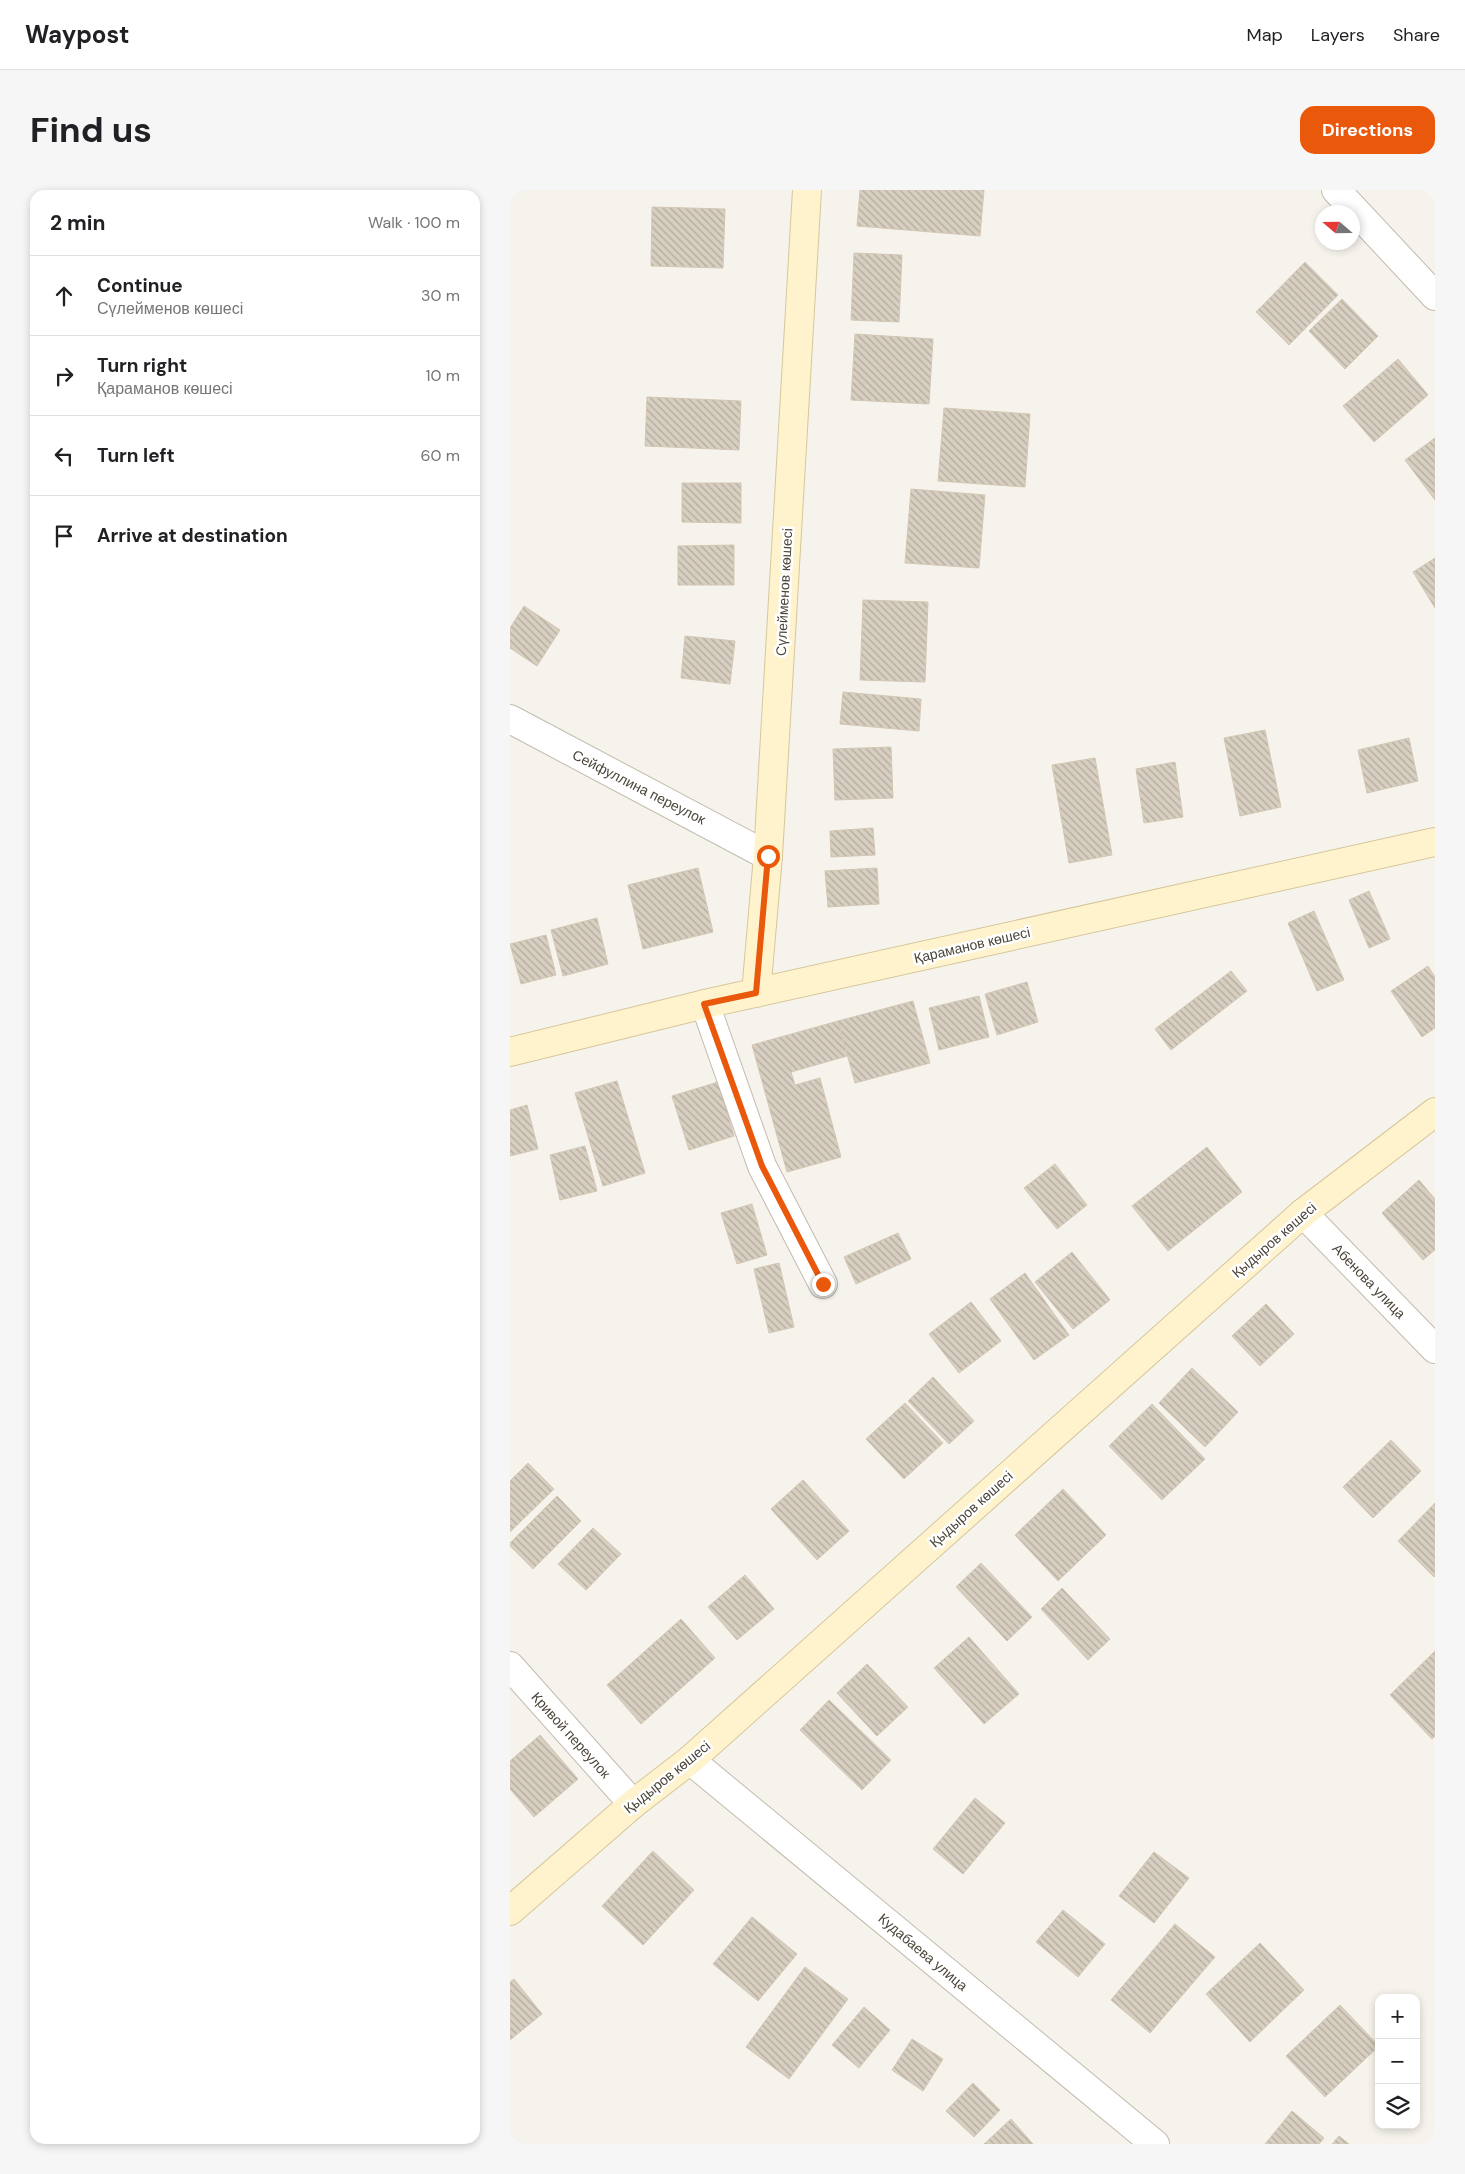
<!DOCTYPE html>
<html lang="en">
<head>
<meta charset="utf-8">
<style>
  body { margin:0; font-family:"DM Sans",sans-serif; background:#f6f6f6; color:#202124 }
  .controls { position:absolute; right:15px; bottom:15px; display:grid; overflow:hidden; border-radius:10px; box-shadow:0 2px 8px #0003 }
  .controls button { width:45px; height:45px; display:grid; place-items:center; padding:0; border:0; border-bottom:1px solid #e0e0e0; background:#fff; color:#202124; font:25px sans-serif }
  .compass { position:absolute; left:805px; top:15px; width:45px; height:45px; border-radius:50%; background:#fff; box-shadow:0 2px 8px #0003; rotate:290deg }
  .stop { position:absolute; width:15px; height:15px; margin:-11px; border:4px solid #ea580c; border-radius:50%; background:#fff }
  .stop.end { background:#ea580c; border-color:#fff; box-shadow:0 1px 5px #0008 }
  .list { margin:0; padding:0; list-style:none }
  h2 { display:flex; justify-content:space-between; align-items:center; height:65px; margin:0; padding:0 20px; font-size:21px }
  h2 small { font-size:16px; font-weight:400; color:#757577 }
  .list li { display:grid; grid-template-columns:32px 1fr auto; gap:15px; align-items:center; box-sizing:border-box; height:80px; padding:0 20px; border-top:1px solid #e0e0e0 }
  .list b { display:block; font-size:19px; white-space:nowrap }
  .list p { margin:0; font-size:16px; white-space:nowrap; color:#757577 }
  .list em { font-size:16px; font-style:normal; color:#757577 }
  .icon { flex:none; width:28px; height:28px; fill:none; stroke:currentColor; stroke-width:2; stroke-linecap:round; stroke-linejoin:round }
  .map { position:relative; flex:none; width:925px; height:1954px; overflow:hidden; border-radius:15px }
  header { display:flex; align-items:center; gap:30px; box-sizing:border-box; height:70px; padding:0 25px; background:#fff; border-bottom:1px solid #e0e0e0 }
  header strong { font-size:24px }
  nav { display:flex; gap:28px; margin-inline-start:auto; font-size:18px }
  .intro { display:flex; align-items:center; justify-content:space-between; box-sizing:border-box; height:120px; padding:0 30px }
  h1 { margin:0; font-size:35px }
  .button { padding:12px 22px; border-radius:15px; background:#ea580c; color:#fff; font-size:18px; font-weight:700 }
  main { display:flex; gap:30px; padding:0 30px }
  aside { flex:1; background:#fff; border-radius:15px; box-shadow:0 2px 8px #0003 }
  .map>svg:first-child { display:block }
  .building { fill:url(#building-back-hatch); stroke:#d3c7b4 }
  .lines { fill:none; stroke-linecap:round; stroke-linejoin:round }
  .street-casing { stroke:#c2bbae; stroke-width:30 }
  .secondary-casing { stroke:#d6c79b; stroke-width:30 }
  .street { stroke:#fff; stroke-width:28 }
  .secondary { stroke:#fff3cd; stroke-width:28 }
  .route { stroke:#ea580c; stroke-width:6 }
  .labels { text-anchor:middle; dominant-baseline:central; stroke-width:5; stroke-linejoin:round; paint-order:stroke }
  .street-label { font-size:14px; fill:#4b4439; stroke:#fff }
</style>
</head>
<body>
<header>
<strong>Waypost</strong>
<nav><a>Map</a><a>Layers</a><a>Share</a></nav>
</header>
<div class="intro"><h1>Find us</h1><a class="button">Directions</a></div>
<main>
<aside>
<h2>2 min<small>Walk · 100 m</small></h2>
<ul class="list">
<li><svg class="icon" aria-label="ahead" viewBox="0 0 24 24"><path d="M12 20V5M6 11l6-6 6 6"/></svg><div><b>Continue</b><p>Сүлейменов көшесі</p></div><em>30 m</em></li>
<li><svg class="icon" aria-label="right" viewBox="0 0 24 24"><path d="M7 20v-9h11M14 6l5 5-5 5"/></svg><div><b>Turn right</b><p>Қараманов көшесі</p></div><em>10 m</em></li>
<li><svg class="icon" aria-label="left" viewBox="0 0 24 24"><path d="M17 20v-9H6M10 6l-5 5 5 5"/></svg><div><b>Turn left</b></div><em>60 m</em></li>
<li><svg class="icon" aria-label="arrive" viewBox="0 0 24 24"><path d="M6 21V4h12l-3 4 3 4H6"/></svg><div><b>Arrive at destination</b></div></li>
</ul>
</aside>
<div class="map">
<svg width="925" height="1954" viewBox="0 0 925 1954">
  <defs>
    <pattern id="building-back-hatch" width="6" height="6" patternUnits="userSpaceOnUse" patternTransform="scale(1.25)"><rect width="6" height="6" fill="#d8cfc1"/><path d="M-1 5l2 2M0 0l6 6M5-1l2 2" fill="none" stroke="#b1aa9e"/></pattern>
  </defs>
  <rect width="100%" height="100%" fill="#f6f3ec"/>
  <path class="building" d="M350 0H474L470 46 347 36Z
    M142 17 215 19 213 78 141 76Z
    M344 63 392 65 389 132 341 130Z
    M795 72 828 105 779 155 746 122Z
    M832 109 868 146 835 179 799 141Z
    M345 144 423 149 419 214 341 210Z
    M888 169 918 205 864 252 833 216Z
    M137 207 231 211 229 260 135 256Z
    M434 218 520 224 515 297 428 291Z
    M925 248V310L895 270Z
    M172 293H231V333L172 332Z
    M401 299 475 305 469 378 395 373Z
    M224 355V395H168V356Z
    M925 368V418L903 382Z
    M353 410 418 412 415 492 350 490Z
    M14 416 50 440 27 476 0 458V438Z
    M175 446 225 451 220 494 171 488Z
    M333 502 411 509 409 541 330 534Z
    M755 540 771 617 730 626 714 548Z
    M899 548 908 591 857 603 848 560Z
    M381 557 383 608 325 610 323 559Z
    M585 568 602 665 559 673 542 575Z
    M665 572 673 627 634 633 626 579Z
    M363 638 365 665 321 667 320 641Z
    M188 678 203 742 133 759 118 695Z
    M367 678 369 714 318 717 315 681Z
    M859 701 880 749 859 758 839 710Z
    M804 721 834 790 807 801 778 733Z
    M87 728 98 774 53 786 41 740Z
    M36 745 46 785 11 794 0 754Z
    M918 776 925 787V838L912 847 881 801Z
    M721 781 737 801 661 860 645 839Z
    M517 792 528 832 487 845 475 804Z
    M469 806 479 847 429 860 419 818Z
    M403 811 420 873 345 893 328 831Z
    M328 831 337 866 281 882 285 895 310 888 331 967 277 982 242 855Z
    M107 891 135 983 93 996 65 903Z
    M208 892 224 946 179 960 162 906Z
    M17 915 28 959 0 966V920Z
    M75 956 87 1001 50 1010 40 965Z
    M697 957 732 1002 658 1061 622 1016Z
    M545 974 577 1015 547 1039 514 998Z
    M909 990 925 1009V1060L913 1070 872 1023Z
    M242 1014 257 1065 227 1074 211 1023Z
    M388 1043 401 1069 346 1094 334 1067Z
    M562 1062 600 1110 563 1139 525 1092Z
    M269 1073 284 1137 259 1143 244 1079Z
    M515 1083 559 1145 524 1170 480 1109Z
    M461 1112 491 1151 449 1183 419 1144Z
    M756 1114 784 1144 750 1176 722 1146Z
    M682 1178 728 1222 695 1257 649 1213Z
    M423 1187 464 1231 439 1254 398 1211Z
    M395 1213 433 1253 394 1289 356 1249Z
    M642 1214 695 1269 652 1310 599 1256Z
    M881 1250 911 1281 863 1328 833 1297Z
    M18 1273 44 1299 0 1342V1291Z
    M293 1290 339 1341 307 1370 261 1319Z
    M553 1299 596 1345 548 1391 505 1345Z
    M47 1306 71 1331 23 1379 0 1356V1353Z
    M925 1313V1386L924 1387 888 1351Z
    M83 1338 111 1364 76 1400 48 1374Z
    M471 1373 522 1427 497 1451 446 1397Z
    M235 1385 264 1419 227 1450 198 1417Z
    M552 1398 600 1449 578 1470 531 1419Z
    M171 1429 205 1468 131 1534 97 1495Z
    M459 1447 509 1504 474 1534 424 1478Z
    M925 1461V1546L922 1549 880 1505Z
    M357 1474 398 1517 367 1546 327 1503Z
    M319 1510 381 1570 352 1600 290 1540Z
    M30 1545 68 1589 24 1627 0 1599V1571Z
    M465 1608 495 1633 453 1684 423 1659Z
    M143 1661 184 1700 133 1755 92 1716Z
    M644 1662 679 1688 644 1733 609 1706Z
    M553 1720 595 1754 568 1787 526 1752Z
    M242 1727 287 1764 248 1811 203 1774Z
    M665 1734 705 1767 640 1843 601 1810Z
    M750 1753 794 1800 740 1852 696 1804Z
    M295 1777 338 1809 279 1889 236 1857Z
    M4 1789 32 1824 0 1850V1792Z
    M830 1815 869 1856 815 1907 776 1866Z
    M354 1817 380 1840 349 1878 322 1855Z
    M402 1849 433 1869 413 1901 382 1880Z
    M463 1893 490 1920 464 1947 436 1921Z
    M782 1921 814 1948 809 1954H755Z
    M501 1929 523 1954H474Z
    M829 1946 839 1954H822Z"/>
  <g class="lines">
    <defs>
      <path id="street" d="M826 0 925 106
        M0 529 258 666
        M195 814 252 976 313 1094
        M793 1023 925 1159
        M0 1476 123 1614
        M180 1570 645 1954"/>
      <path id="secondary" d="M246 803 258 666 297 0
        M0 862 195 814 925 652
        M0 1721 123 1614 180 1570 793 1023 925 922"/>
    </defs>
    <use href="#street" class="street-casing"/>
    <use href="#secondary" class="secondary-casing"/>
    <use href="#street" class="street"/>
    <use href="#secondary" class="secondary"/>
  </g>
  <g class="lines">
    <path class="route" d="M258 666 246 803 194 814 252 976 313 1094"/>
  </g>
  <g class="labels">
    <g class="street-label">
      <text transform="translate(274 402) rotate(-87)">Сүлейменов көшесі</text>
      <text transform="translate(129 597) rotate(27)">Сейфуллина переулок</text>
      <text transform="translate(462 755) rotate(-13)">Қараманов көшесі</text>
      <text transform="translate(764 1050) rotate(-41)">Қыдыров көшесі</text>
      <text transform="translate(859 1091) rotate(46)">Абенова улица</text>
      <text transform="translate(461 1319) rotate(-42)">Қыдыров көшесі</text>
      <text transform="translate(61 1545) rotate(48)">Кривой переулок</text>
      <text transform="translate(157 1587) rotate(-39)">Қыдыров көшесі</text>
      <text transform="translate(413 1762) rotate(40)">Кудабаева улица</text>
    </g>
  </g>
</svg>
<div class="controls">
<button>+</button>
<button>−</button>
<button><svg class="icon" aria-label="layers" viewBox="0 0 24 24"><path d="M12 4l9 5-9 5-9-5zM3 14l9 5 9-5"/></svg></button>
</div>
<svg class="compass" viewBox="-18 -18 36 36"><path d="M0-13l5 13h-10z" fill="#e53935"/><path d="M0 13l5-13h-10z" fill="#757577"/></svg>
<div class="stop" style="left:258px;top:666px"></div>
<div class="stop end" style="left:313px;top:1094px"></div>
</div>
</main>
</body>
</html>
